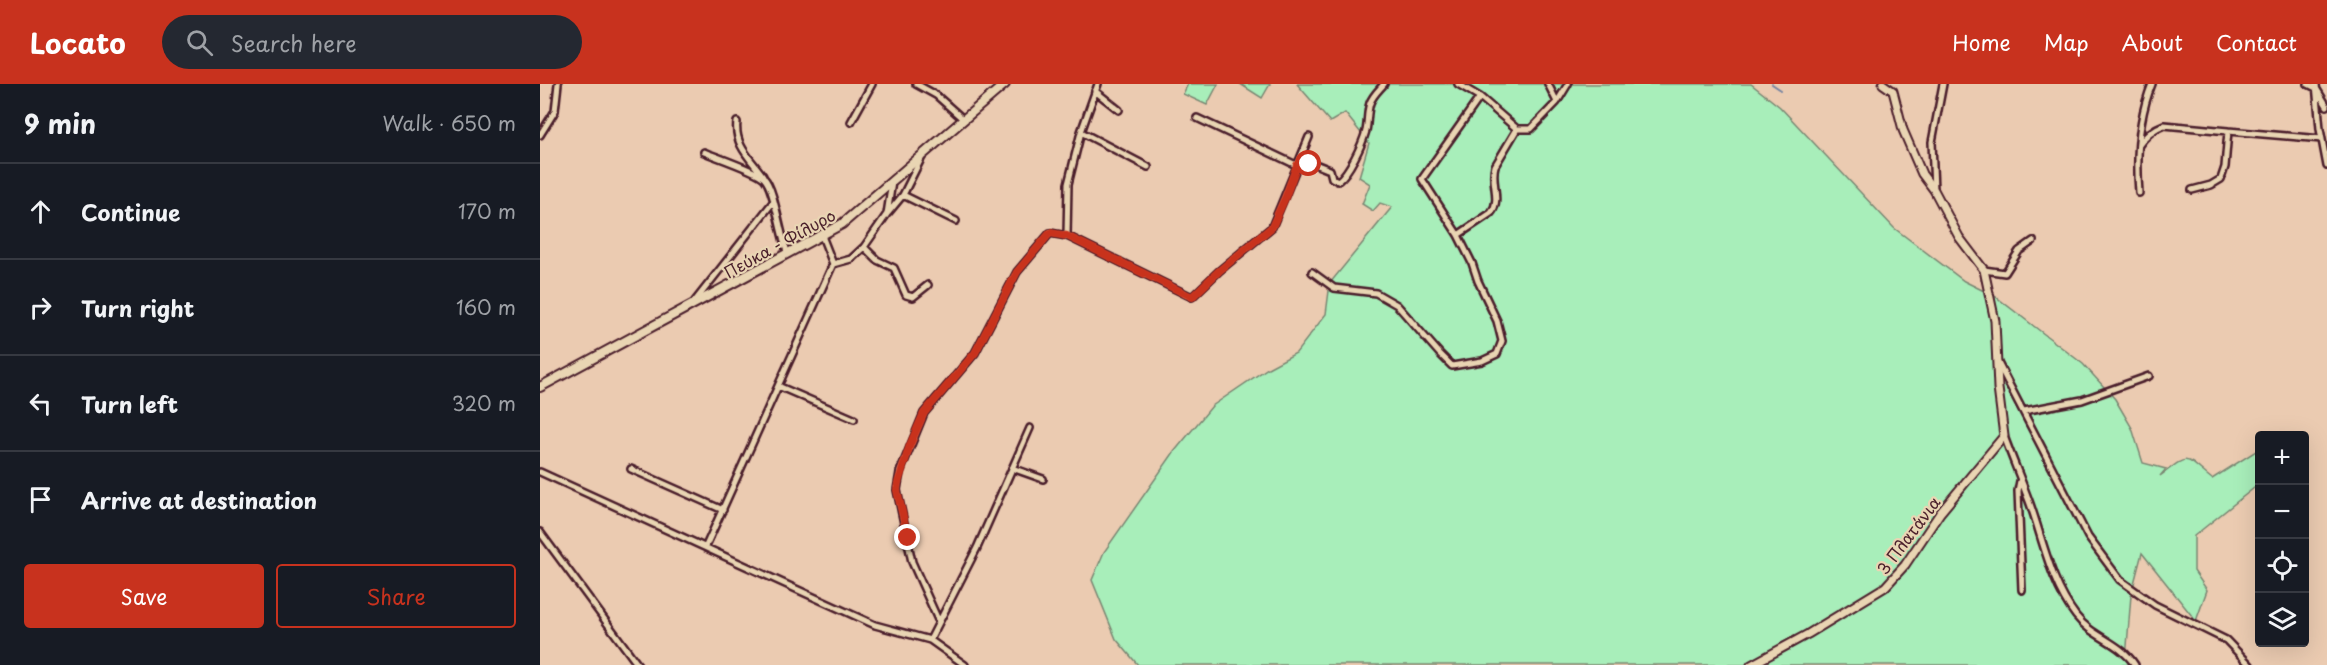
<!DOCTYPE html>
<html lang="en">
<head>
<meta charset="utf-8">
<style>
  body { margin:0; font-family:"Playpen Sans",sans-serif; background:#242831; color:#f1f3f6 }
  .controls { position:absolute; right:18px; bottom:18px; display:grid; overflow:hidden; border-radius:6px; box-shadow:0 6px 24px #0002 }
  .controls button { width:54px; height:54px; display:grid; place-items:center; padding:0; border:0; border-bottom:2px solid #363941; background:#171b24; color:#f1f3f6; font:30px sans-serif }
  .stop { position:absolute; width:18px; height:18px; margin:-14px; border:4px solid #c8321e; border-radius:50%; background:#fff }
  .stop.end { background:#c8321e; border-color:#fff; box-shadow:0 2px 6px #0008 }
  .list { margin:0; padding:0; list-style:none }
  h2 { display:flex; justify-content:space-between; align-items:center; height:78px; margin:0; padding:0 24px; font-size:26px }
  h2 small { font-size:20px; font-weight:400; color:#9ea1a6 }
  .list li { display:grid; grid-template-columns:39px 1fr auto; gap:18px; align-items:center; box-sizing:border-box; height:96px; padding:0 24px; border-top:2px solid #363941 }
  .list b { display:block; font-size:22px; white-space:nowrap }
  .list em { font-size:20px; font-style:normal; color:#9ea1a6 }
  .actions { display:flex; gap:12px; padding:18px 24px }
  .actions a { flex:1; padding:14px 0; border:2px solid #c8321e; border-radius:6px; text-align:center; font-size:21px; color:#c8321e }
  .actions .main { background:#c8321e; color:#fff }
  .icon { flex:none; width:33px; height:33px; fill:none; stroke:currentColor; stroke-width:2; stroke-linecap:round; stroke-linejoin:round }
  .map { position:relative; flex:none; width:1787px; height:581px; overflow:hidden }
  header { display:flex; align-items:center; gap:36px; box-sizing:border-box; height:84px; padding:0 30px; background:#c8321e; color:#fff }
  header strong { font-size:28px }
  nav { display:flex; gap:33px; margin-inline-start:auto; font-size:21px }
  .search { width:420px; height:54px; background:#242831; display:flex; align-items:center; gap:15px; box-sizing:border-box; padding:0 21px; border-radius:33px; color:#9ea1a6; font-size:22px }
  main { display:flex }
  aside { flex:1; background:#171b24 }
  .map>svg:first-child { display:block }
  .green { fill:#a8eeba; stroke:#798672; stroke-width:1.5 }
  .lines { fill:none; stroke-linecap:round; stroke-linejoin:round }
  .stream { stroke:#7583a1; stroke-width:2 }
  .minor-casing { stroke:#4a1f2b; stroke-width:10 }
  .tertiary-casing { stroke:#4a1f2b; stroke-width:11 }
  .secondary-casing { stroke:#4a1f2b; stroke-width:12 }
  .minor { stroke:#e9d5b3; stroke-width:5 }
  .tertiary { stroke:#e9d5b3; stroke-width:7 }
  .secondary { stroke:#e9d5b3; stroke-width:8 }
  .route { stroke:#c8321e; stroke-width:8 }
  .labels { text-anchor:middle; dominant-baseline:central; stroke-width:4.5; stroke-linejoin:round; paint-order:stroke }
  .street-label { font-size:16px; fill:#4a1f2b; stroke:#e9d5b3 }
</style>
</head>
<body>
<header>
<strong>Locato</strong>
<div class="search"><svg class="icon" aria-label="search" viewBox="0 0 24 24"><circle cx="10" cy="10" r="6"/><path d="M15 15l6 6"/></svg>Search here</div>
<nav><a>Home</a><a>Map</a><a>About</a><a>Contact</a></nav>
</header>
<main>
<aside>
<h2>9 min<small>Walk · 650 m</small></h2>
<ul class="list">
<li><svg class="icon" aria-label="ahead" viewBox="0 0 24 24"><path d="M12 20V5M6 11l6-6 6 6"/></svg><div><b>Continue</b></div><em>170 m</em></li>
<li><svg class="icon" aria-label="right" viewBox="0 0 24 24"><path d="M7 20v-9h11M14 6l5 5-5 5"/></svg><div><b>Turn right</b></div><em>160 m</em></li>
<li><svg class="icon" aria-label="left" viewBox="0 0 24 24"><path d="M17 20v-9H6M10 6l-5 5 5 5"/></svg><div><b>Turn left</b></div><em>320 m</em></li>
<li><svg class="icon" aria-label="arrive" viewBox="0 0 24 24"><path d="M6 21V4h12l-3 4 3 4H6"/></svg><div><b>Arrive at destination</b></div></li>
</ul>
<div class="actions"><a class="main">Save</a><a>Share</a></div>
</aside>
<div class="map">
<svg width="1787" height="581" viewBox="0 0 1787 581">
  <rect width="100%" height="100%" fill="#ebcbb1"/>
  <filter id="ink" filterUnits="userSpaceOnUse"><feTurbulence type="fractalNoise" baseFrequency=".0167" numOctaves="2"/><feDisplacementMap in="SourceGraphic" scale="12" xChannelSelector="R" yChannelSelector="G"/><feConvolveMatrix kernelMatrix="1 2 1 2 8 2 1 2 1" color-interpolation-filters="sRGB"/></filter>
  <g filter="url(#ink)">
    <path class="green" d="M648 0H678L667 21 643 10Z
      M700 0H730L722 14Z
      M757 0H1211L1240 23 1354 144 1424 197 1456 213 1543 280 1575 315 1592 344 1603 379 1626 385 1620 392C1650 370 1642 371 1672 395L1719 365V400L1654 452V487L1667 506 1656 537 1602 469 1591 511 1586 575 1589 581H598L576 555 552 496 564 468 634 368 672 322 728 284 756 269 786 230 790 199 852 123 840 119 833 127 822 120 830 100 819 93 829 59 805 29 790 38Z"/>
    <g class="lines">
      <path class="stream" d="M1232 0 1241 6"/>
      <defs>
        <path id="minor" d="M376 0 396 11 423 35
          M558 0 541 48 528 100 527 152 652 213 679 187 732 143 769 53
          M918 0 940 13 977 45H991L1017 18 1028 0
          M1008 0 1017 18
          M1768 0 1776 4 1787 22
          M1776 0 1780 45 1787 82
          M555 7 579 26
          M657 34 754 80H775L790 86 792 94 798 97C809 89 822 61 826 47 828 38 827 28 830 19 833 11 839 6 844 0
          M197 38C194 61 210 74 223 92
          M311 38 332 0
          M541 48 608 83
          M0 51 15 27 18 0
          M1599 61C1605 52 1613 45 1624 41L1688 47
          M164 68C176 73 217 87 224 94 235 105 240 152 248 170
          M1394 106 1392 58 1403 0
          M1652 106 1671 101 1681 95 1685 83 1688 47 1782 55
          M1599 109C1596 72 1598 35 1612 0
          M363 111 416 137
          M348 129 363 111 382 73
          M918 151 951 129C962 115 950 98 955 82L977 45
          M324 163 337 176 354 184 366 211 373 213 388 201
          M293 180 311 175 324 163 347 130 352 98
          M1444 186 1465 189 1479 167 1493 157
          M772 188 794 204 836 209 857 221 900 270 912 282 942 277 957 270 962 257 957 237 938 197 932 179 918 151 882 95 940 13
          M155 217 233 118
          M1458 279 1548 453 1580 496 1615 521 1686 556 1710 581
          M238 302 314 335
          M1484 327 1542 316 1609 292
          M1464 352C1472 374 1481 395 1489 417 1503 455 1510 498 1536 532 1552 553 1580 558 1595 581
          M472 384 503 395
          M91 385 183 426
          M0 388 335 541 390 556 425 581
          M1480 397 1478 407 1482 506
          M0 448 98 581
          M166 462 293 180 282 152
          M399 538 372 478 357 406 360 388 384 329 435 269 477 188 510 149 527 152
          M390 556 437 464 490 344"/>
        <path id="tertiary" d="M1211 581 1268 550 1345 503 1365 481 1400 429 1464 352 1458 304 1455 237 1444 186 1419 153 1394 106 1382 90 1363 46 1353 7 1343 0"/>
        <path id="secondary" d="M0 303 302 140 465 0"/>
      </defs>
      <use href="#minor" class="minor-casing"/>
      <use href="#tertiary" class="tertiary-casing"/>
      <use href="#secondary" class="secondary-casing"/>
      <use href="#minor" class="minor"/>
      <use href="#tertiary" class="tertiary"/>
      <use href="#secondary" class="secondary"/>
    </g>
  </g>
  <g class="lines" filter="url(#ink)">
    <path class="route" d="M368 454 357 406 358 399 370 361 384 329 435 269 477 188 510 149 527 152 652 213 679 187 732 143 745 114 757 81 769 80"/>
  </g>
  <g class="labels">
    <g class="street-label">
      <text transform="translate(239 159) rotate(-29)">Πεύκα - Φίλυρο</text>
      <text transform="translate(1368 451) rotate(-53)">3 Πλατάνια</text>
    </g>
  </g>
</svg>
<div class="controls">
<button>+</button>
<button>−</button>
<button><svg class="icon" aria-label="locate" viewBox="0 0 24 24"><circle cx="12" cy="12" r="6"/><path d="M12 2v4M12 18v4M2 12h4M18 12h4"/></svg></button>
<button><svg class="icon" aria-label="layers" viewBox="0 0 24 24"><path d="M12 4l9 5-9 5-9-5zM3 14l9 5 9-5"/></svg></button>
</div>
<div class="stop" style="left:769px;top:80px"></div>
<div class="stop end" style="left:368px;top:454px"></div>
</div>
</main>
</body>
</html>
